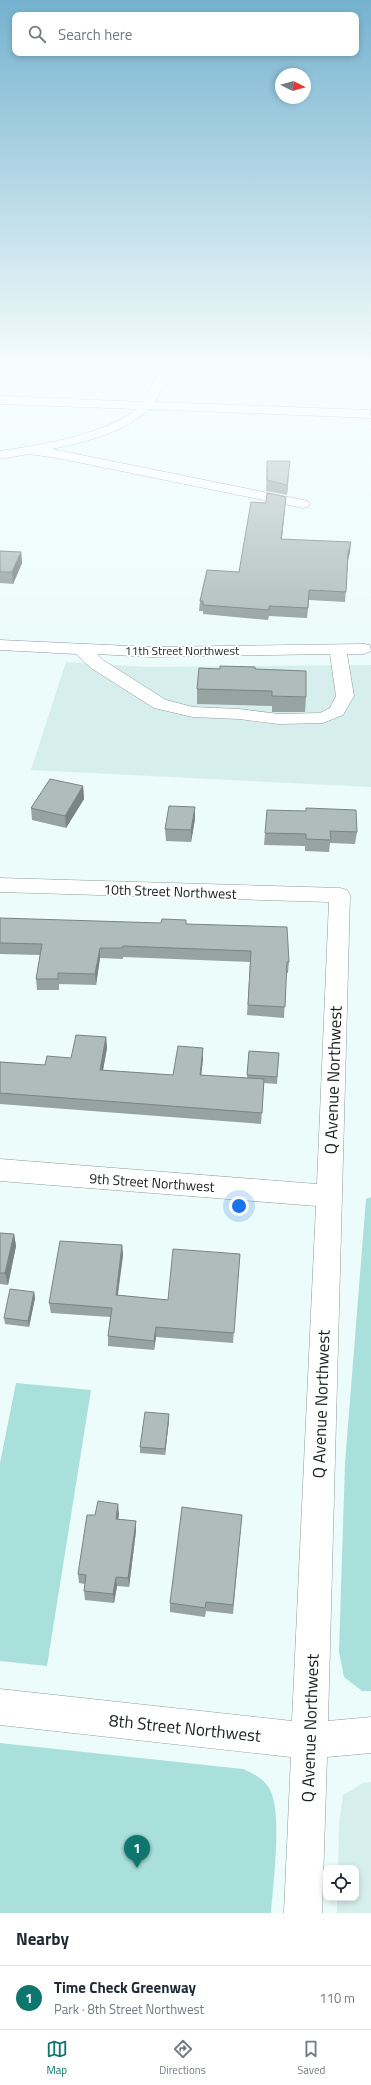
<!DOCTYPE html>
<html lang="en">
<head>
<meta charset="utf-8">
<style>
  body { margin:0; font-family:"Titillium Web",sans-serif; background:#f2f2f3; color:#1f2937 }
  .controls { position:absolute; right:12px; bottom:12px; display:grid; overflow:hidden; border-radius:8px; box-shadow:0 2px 6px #0003 }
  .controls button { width:36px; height:36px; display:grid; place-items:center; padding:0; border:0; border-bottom:1px solid #e0e1e3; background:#fff; color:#1f2937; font:20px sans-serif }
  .compass { position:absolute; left:275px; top:68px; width:36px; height:36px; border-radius:50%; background:#fff; box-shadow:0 2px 6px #0003; rotate:96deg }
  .you { position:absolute; left:239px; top:1206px; width:14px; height:14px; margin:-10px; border:3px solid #fff; border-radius:50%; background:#1a73e8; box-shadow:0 0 0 6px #1a73e833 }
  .badge { display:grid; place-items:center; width:26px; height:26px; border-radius:50%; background:#0f766e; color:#fff; font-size:13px; font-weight:700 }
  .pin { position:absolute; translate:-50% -33px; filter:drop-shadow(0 1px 2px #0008) }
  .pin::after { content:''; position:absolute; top:21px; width:14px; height:12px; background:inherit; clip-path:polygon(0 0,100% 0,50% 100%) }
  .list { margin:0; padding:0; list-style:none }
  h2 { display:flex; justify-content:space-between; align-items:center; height:52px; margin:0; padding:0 16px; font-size:17px }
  h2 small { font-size:13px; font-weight:400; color:#747a83 }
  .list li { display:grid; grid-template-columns:26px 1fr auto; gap:12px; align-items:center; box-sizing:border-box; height:64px; padding:0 16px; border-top:1px solid #e0e1e3 }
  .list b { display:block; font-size:15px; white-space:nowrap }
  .list p { margin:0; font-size:13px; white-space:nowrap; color:#747a83 }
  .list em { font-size:13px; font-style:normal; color:#747a83 }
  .icon { flex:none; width:22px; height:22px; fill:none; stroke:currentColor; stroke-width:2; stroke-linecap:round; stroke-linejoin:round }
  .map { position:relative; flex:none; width:371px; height:1913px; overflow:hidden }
  .search { position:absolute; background:#fff; box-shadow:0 2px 6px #0003; left:12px; right:12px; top:12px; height:44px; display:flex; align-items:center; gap:10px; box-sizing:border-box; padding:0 14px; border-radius:8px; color:#747a83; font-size:15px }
  .sheet { height:116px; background:#fff }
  nav { display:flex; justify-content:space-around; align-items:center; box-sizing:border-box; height:56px; border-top:1px solid #e0e1e3; background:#fff; font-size:11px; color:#747a83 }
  nav a { display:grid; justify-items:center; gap:2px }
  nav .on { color:#0f766e }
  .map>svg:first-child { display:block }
  .built { fill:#d6eeec }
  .green { fill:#a9e0db }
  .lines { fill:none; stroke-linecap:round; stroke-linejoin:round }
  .minor-casing { stroke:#8e9c9a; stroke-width:1 }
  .minor { fill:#fff; fill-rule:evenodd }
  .wall { fill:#96a3a1 }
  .shaded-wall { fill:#7a8483 }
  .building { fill:#aebdbb; stroke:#7a8483 }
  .labels { text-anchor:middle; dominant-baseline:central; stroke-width:4; stroke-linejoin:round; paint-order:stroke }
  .far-street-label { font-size:12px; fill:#1b2020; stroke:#fff }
  .street-label { font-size:14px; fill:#1b2020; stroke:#fff }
  .near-street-label { font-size:17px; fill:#1b2020; stroke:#fff }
</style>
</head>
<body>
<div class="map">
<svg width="371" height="1913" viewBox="0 0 371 1913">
  <rect width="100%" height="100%" fill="#ecfcfa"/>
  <path class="built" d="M66 662 148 667 371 665V787L31 770Z
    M371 1782V1913H337V1898H356V1868H338L339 1825 343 1795 363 1783Z"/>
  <path class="green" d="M371 1197V1691H362L344 1677 339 1652 345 1463 366 1199Z
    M16 1383 91 1390 47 1666 0 1661V1463Z
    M0 1743 243 1769C255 1774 266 1780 271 1792 282 1817 273 1884 271 1913H0Z"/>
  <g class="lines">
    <defs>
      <path id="minor" d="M162 367H174L155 402 370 410 371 418 149 409C124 433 85 442 52 449L308 501 310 504 308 507 303 508 57 458 29 454 0 459V451C37 446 108 434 136 409L0 404V396L143 402Z
        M0 640 151 647 364 644 370 645 371 651 364 654H347L354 696 343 715 323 723 279 724 239 719 193 717 154 708 91 668 76 654 0 650ZM97 654 151 657 330 654 336 696 330 708 320 713 279 714 239 709 193 707 166 700 103 660Z
        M0 878 340 888 347 890 350 895 328 1721 371 1717V1753L327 1757 322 1913H284L291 1757 0 1725V1689L292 1721 316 1206 0 1181V1159L317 1184 329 902 0 892Z"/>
    </defs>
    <use href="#minor" class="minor-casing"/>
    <use href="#minor" class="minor"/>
  </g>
  <path class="wall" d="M267 461 289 472 287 495 266 491Z
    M286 497 282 539 350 552 348 561 345 602 309 600 307 618 269 616 268 620 203 614V611H199L200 601 239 572 266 503Z
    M0 551 21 552 22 563 13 584 0 583Z
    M255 669 306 697 305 712H272V706L197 704V689Z
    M83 786 84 799 66 828 32 820 31 808Z
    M306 811 357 832 355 844 330 843 329 852 305 851V846L264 845 265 833Z
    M195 819 191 842 166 841 165 829Z
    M0 918 186 924 289 962 288 973H286L284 1018 247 1015 250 962 123 957V959L100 958 96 985 59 984V990H37L36 979 40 955 0 954Z
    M106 1037 107 1048 103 1070 173 1075 203 1059 201 1075 247 1078 249 1051 279 1053 277 1084 264 1083 261 1124 0 1104V1062L45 1065 71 1058Z
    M0 1233 14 1234 16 1246 8 1285 0 1284Z
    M122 1245 123 1255 118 1295 168 1300 240 1254 233 1343 156 1337 154 1350 108 1346V1336L110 1317 51 1313 49 1303Z
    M34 1292 35 1298 29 1327 5 1324 4 1318Z
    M169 1420 165 1455 140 1453V1447Z
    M119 1514 118 1519 136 1521V1531L129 1587 117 1586 114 1603 85 1600 84 1591 85 1584 79 1583 78 1574 95 1515Z
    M242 1515 233 1614 206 1611 205 1617 170 1612V1603Z"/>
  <path class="shaded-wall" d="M290 461 289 472 287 495V485Z
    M286 497 285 506 281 548V539Z
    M351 542 350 552 347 563 348 553Z
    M21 552 22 563 13 584 12 572Z
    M83 786 84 799 66 828 65 816Z
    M195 807V819L191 842V830Z
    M100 948V958L96 985 95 974Z
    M106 1037 107 1048 101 1081 100 1070Z
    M203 1048V1059L200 1086V1075Z
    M14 1234 16 1246 8 1285 5 1273Z
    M122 1245 123 1255 116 1305V1295Z
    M34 1292 35 1298 29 1327 28 1321Z
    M156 1327V1337L154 1350V1341Z
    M169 1414V1420L165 1455V1449Z
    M118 1504 119 1514 117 1529 116 1519Z
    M136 1521V1531L129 1587 128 1578Z
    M116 1577 117 1586 114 1603 113 1594Z"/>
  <path class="building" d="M267 461H290L287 485 267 480Z
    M267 493 286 497 281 539 351 542 348 553 346 592 309 590 308 608 269 606V610L203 605V601H200L207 570 239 572 251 502 266 503Z
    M0 551 21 552 12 572H0Z
    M220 666 255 667V669L306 671V697L272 696V691L197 689 199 668 220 669Z
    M50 779 83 786 65 816 31 808Z
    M169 806 195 807 191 830 165 829Z
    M306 808 356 810 357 832 330 831 331 840 306 839V834L265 833 267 810 306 811Z
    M0 918 161 923 162 919 186 920V924L287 927 289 962H287L285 1007 248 1005 251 951 123 946 122 948H100L95 974 58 973V979H36L42 944 0 943Z
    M76 1035 106 1037 100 1070 173 1075 178 1046 203 1048 200 1075 264 1079 262 1113 0 1093V1062L45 1065 47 1056 71 1058Z
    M249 1051 279 1053 277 1077 247 1075Z
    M0 1233 14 1234 5 1273H0Z
    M60 1241 122 1245 116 1295 168 1300 173 1249 240 1254 234 1333 156 1327 154 1341 108 1336 112 1308 49 1303Z
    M10 1289 34 1292 28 1321 4 1318Z
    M145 1412 169 1414 165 1449 140 1447Z
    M98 1501 118 1504 116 1519 136 1521 128 1578 116 1577 113 1594 84 1591 86 1575 78 1574 87 1515H95Z
    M182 1507 242 1515 233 1605 206 1602 205 1608 170 1603Z"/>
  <linearGradient id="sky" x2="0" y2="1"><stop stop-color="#75b2cf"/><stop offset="0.58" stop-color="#f6fefd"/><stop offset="1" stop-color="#f6fefd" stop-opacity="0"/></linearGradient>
  <rect width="371" height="635" fill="url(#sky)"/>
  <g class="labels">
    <g class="far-street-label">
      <text x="182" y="650">11th Street Northwest</text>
    </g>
    <g class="street-label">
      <text transform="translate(170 891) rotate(2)">10th Street Northwest</text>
      <text transform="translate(152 1182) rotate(4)">9th Street Northwest</text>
    </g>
    <g class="near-street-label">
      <text transform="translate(333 1080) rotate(-88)">Q Avenue Northwest</text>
      <text transform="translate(321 1404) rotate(-88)">Q Avenue Northwest</text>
      <text transform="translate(185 1728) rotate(6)">8th Street Northwest</text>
      <text transform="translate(310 1728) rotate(-88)">Q Avenue Northwest</text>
    </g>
  </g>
</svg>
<div class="controls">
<button><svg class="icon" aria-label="locate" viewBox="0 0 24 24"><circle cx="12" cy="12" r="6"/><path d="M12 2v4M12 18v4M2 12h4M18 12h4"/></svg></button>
</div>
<svg class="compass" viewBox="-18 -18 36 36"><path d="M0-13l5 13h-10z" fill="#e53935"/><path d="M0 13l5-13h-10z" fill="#747a83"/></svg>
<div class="you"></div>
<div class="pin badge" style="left:137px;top:1868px">1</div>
<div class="search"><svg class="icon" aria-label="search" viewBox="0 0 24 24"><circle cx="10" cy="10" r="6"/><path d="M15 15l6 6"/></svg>Search here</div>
</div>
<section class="sheet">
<h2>Nearby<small></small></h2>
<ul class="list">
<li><span class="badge">1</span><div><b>Time Check Greenway</b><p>Park · 8th Street Northwest</p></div><em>110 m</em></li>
</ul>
</section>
<nav>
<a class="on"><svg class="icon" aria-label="map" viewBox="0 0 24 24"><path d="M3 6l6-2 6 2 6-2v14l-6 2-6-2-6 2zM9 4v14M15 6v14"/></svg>Map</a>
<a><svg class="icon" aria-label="directions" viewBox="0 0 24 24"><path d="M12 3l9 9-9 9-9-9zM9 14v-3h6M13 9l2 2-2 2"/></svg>Directions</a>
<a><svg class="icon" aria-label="saved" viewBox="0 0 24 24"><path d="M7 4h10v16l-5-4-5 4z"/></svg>Saved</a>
</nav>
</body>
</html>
